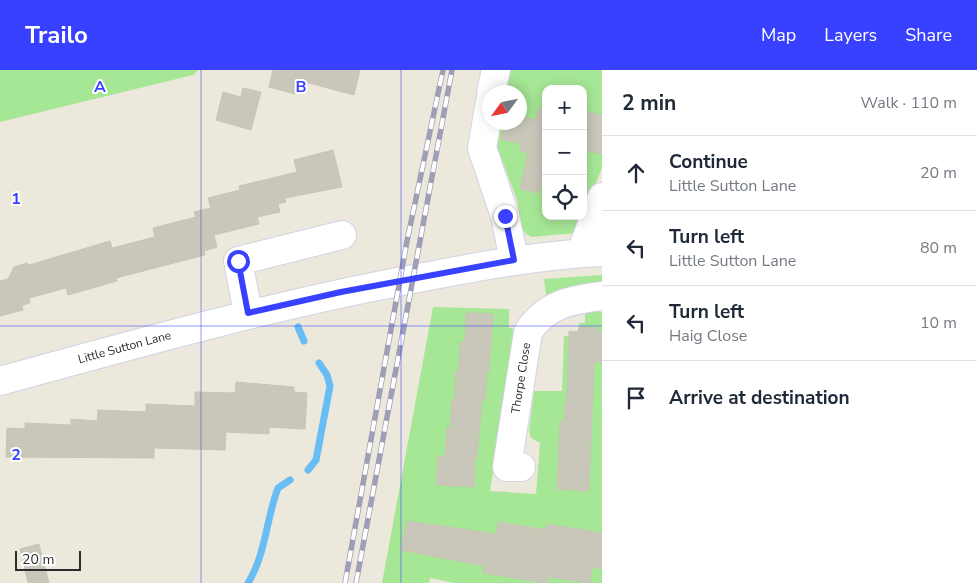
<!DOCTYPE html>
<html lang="en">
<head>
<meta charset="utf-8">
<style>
  body { margin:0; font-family:"Nunito Sans",sans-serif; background:#f6f6f7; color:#1f2937 }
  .controls { position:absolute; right:15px; top:15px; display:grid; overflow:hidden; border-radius:10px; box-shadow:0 2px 12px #0003 }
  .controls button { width:45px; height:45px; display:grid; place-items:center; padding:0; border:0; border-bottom:1px solid #e0e1e3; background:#fff; color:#1f2937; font:25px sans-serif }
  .compass { position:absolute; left:482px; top:15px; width:45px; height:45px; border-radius:50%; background:#fff; box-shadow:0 2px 12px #0003; rotate:237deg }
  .scale { position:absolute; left:15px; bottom:12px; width:66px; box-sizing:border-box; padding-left:5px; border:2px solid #2b2b2b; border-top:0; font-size:14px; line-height:18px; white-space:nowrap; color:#2b2b2b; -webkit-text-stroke:4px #fff; paint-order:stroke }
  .stop { position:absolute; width:15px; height:15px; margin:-11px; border:4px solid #3741ff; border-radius:50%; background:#fff }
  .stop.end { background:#3741ff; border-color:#fff; box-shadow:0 1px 5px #0008 }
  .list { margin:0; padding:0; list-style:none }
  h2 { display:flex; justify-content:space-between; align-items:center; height:65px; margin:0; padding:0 20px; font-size:21px }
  h2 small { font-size:16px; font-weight:400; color:#747a83 }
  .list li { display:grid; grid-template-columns:32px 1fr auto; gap:15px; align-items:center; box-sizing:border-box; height:75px; padding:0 20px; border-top:1px solid #e0e1e3 }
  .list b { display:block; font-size:19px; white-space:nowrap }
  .list p { margin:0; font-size:16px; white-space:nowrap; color:#747a83 }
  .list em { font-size:16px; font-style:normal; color:#747a83 }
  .icon { flex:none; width:28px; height:28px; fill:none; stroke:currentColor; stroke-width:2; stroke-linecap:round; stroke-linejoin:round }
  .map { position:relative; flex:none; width:602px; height:513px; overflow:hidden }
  header { display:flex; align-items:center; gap:30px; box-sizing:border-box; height:70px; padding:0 25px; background:#3741ff; color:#fff }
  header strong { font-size:24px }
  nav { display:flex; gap:28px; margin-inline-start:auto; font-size:18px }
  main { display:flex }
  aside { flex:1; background:#fff }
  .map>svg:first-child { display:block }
  .green { fill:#a6e795 }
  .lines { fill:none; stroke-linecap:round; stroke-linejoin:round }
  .stream { stroke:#69bdf5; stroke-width:7 }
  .building { fill:#c9c6ba; stroke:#c9c5b5 }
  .minor-casing { stroke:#d1d2e4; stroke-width:30 }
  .minor { stroke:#fff; stroke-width:28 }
  .rail-casing { stroke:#9e9eb6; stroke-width:5.5 }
  .rail { stroke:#fff; stroke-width:4; stroke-dasharray:11; stroke-linecap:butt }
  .route { stroke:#3741ff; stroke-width:6 }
  .grid { fill:none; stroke:#3741ff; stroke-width:1; stroke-opacity:0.55 }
  .labels { text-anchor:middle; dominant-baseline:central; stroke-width:4; stroke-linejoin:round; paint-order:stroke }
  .street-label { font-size:12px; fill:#2b2b2b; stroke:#fff }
  .grid-label { font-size:16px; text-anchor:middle; font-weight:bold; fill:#3741ff; stroke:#fff; stroke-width:4; stroke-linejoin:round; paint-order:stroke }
</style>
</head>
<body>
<header>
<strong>Trailo</strong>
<nav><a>Map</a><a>Layers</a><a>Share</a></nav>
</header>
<main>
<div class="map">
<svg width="602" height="513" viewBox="0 0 602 513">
  <rect width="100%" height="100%" fill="#ede8dc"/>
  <path class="green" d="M0 0H198L193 5 0 52Z
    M505 0H602V98L583 145V19H546V146H583L576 163 532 167 526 164 522 158 517 130 499 82 492 81 494 53 520 52V22H500Z
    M602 205V217L547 231 544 209Z
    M433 237 509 239V258L515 259 490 421 536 424 540 373 531 368 529 361 534 321H562L564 266H569V261L578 262 579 253H585V242H602V513H454L430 508 429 513H382Z"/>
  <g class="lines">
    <path class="stream" d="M298 257 304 271
      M308 400 316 390 330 316 327 305 319 293
      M248 513C266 484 266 449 278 418L290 410"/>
  </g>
  <path class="building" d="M273 0H360L354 25 298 10 295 24 269 17Z
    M243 18 261 22 251 60 216 50 223 22 241 27Z
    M538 38 546 39V93L539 123 520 119 528 83 520 81 521 74 501 69 505 52H520V46L536 50Z
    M583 41 602 45V84L583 80Z
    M333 80 342 117 285 128 286 132 278 134 280 142 257 147 259 154 214 165 217 177 204 181 205 185 116 208 117 211 68 225 66 218 29 228 30 233 22 235 23 240 0 246V211L8 209 14 197 27 193 29 195 110 171 112 178 155 167 153 158 196 147 194 142 211 138 208 128 240 120 239 116 297 102 294 90Z
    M466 243 493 244 489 302H487L485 331 482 330 477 388H475L474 417 436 415 438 386H445L447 357 450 358 452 329H455L456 300 459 301 460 272H465Z
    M579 257 597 258V262H602V293L594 292 589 421 557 419 560 352H564L565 333H567L569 261 578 262Z
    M236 312 294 317V322L307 323 305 359 269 357V364L226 362 225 380 154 378V388L6 387 7 358 25 359V353L71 355V349L97 351 98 340 146 342V334L195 336V322L235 323Z
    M407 451 496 464 498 452 546 460 547 454 602 463V499L592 497 590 513 548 507 547 513H545L483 503 484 496 401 480Z
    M39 474 49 513H28L20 479Z"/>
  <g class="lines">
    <defs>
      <g id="minor">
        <path d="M491 22 496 0"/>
        <path d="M490 32 482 78 505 146 514 190"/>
        <path d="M581 183 602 127"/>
        <path d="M248 243 238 191 342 165"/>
        <path id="s1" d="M0 311C139 273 277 234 419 208 480 196 540 185 602 182"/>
        <path id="s2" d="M521 397H507L528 262C546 234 571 230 602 226"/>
      </g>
    </defs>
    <use href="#minor" class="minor-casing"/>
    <use href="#minor" class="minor"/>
    <defs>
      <path id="rail" d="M345 513 407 171 443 0
        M356 513 452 0"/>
    </defs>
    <use href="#rail" class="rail-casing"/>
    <use href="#rail" class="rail"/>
  </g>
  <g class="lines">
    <path class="route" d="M238 191 248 243 341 222 514 190 505 146"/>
  </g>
  <path class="grid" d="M201 0V513M401 0V513M0 256H602"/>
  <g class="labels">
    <g class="street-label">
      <text stroke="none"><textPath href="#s1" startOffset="129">Little Sutton Lane</textPath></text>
      <text stroke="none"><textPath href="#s2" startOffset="104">Thorpe Close</textPath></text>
    </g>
  </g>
  <g class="grid-label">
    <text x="100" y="22">A</text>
    <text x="301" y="22">B</text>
    <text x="16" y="134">1</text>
    <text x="16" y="390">2</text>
  </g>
</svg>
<div class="controls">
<button>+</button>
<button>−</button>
<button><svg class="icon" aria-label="locate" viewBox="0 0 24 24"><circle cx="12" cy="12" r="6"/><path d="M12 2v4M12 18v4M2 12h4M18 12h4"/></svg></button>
</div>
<svg class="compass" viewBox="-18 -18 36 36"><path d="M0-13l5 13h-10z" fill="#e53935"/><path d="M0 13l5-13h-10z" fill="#747a83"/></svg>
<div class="scale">20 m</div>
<div class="stop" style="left:238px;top:191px"></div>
<div class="stop end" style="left:505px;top:146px"></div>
</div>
<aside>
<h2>2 min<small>Walk · 110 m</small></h2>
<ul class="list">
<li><svg class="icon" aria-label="ahead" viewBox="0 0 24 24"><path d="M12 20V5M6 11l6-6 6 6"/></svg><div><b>Continue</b><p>Little Sutton Lane</p></div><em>20 m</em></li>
<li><svg class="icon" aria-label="left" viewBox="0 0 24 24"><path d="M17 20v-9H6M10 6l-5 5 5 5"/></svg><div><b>Turn left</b><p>Little Sutton Lane</p></div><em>80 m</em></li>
<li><svg class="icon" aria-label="left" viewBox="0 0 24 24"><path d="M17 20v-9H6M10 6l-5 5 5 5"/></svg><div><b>Turn left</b><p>Haig Close</p></div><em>10 m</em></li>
<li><svg class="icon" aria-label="arrive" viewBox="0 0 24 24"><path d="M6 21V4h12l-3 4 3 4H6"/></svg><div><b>Arrive at destination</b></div></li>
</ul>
</aside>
</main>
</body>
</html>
